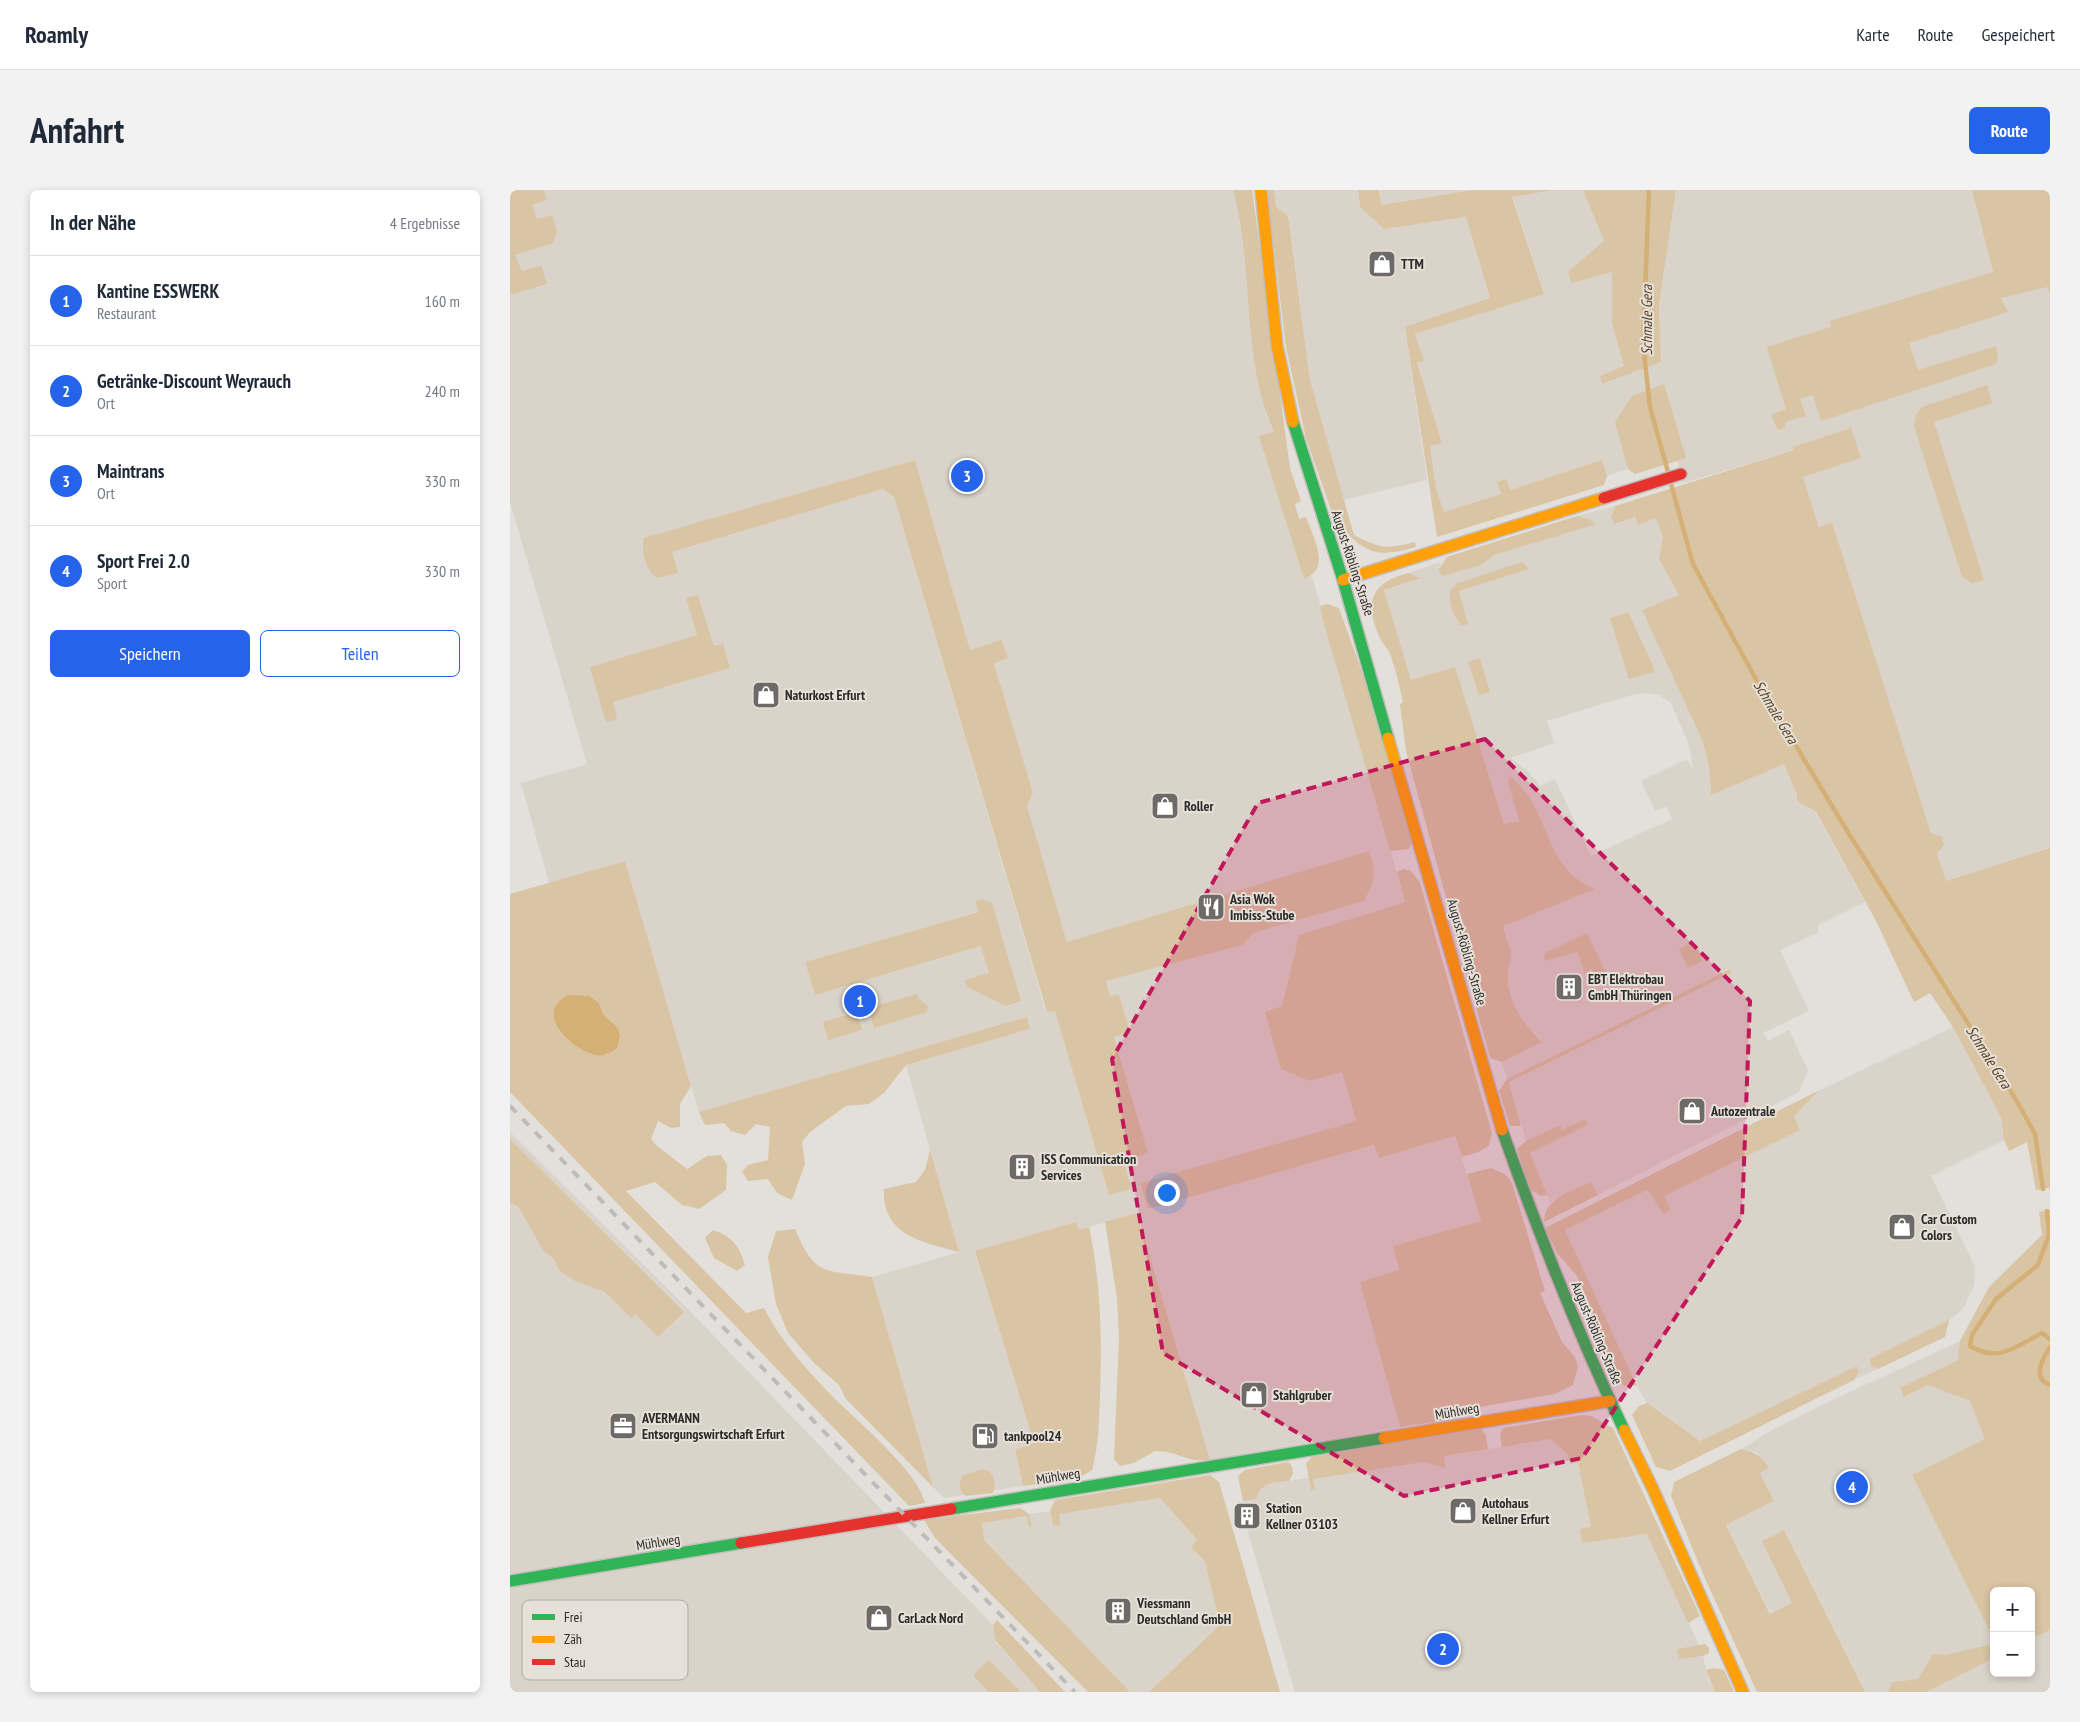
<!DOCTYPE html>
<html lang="de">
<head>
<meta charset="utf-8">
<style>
  body { margin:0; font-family:"PT Sans Narrow",sans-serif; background:#f2f2f3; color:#1f2937 }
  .controls { position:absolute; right:15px; bottom:15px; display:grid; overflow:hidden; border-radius:8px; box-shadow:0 2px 8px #0003 }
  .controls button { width:45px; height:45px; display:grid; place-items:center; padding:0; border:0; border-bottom:1px solid #e0e1e3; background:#fff; color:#1f2937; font:25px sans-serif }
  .you { position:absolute; left:656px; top:1002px; width:18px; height:18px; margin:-12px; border:4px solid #fff; border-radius:50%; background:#1a73e8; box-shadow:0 0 0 8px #1a73e833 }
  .badge { display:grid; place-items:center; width:32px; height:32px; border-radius:50%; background:#2563eb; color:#fff; font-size:16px; font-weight:700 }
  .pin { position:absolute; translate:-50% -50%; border:2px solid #fff; box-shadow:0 1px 5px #0006 }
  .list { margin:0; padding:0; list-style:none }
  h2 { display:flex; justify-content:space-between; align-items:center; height:65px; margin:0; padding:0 20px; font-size:21px }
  h2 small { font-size:16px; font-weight:400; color:#747a83 }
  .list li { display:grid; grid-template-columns:32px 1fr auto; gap:15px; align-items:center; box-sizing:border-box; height:90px; padding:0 20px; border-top:1px solid #e0e1e3 }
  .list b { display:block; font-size:19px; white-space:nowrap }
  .list p { margin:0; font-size:16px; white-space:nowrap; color:#747a83 }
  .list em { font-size:16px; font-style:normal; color:#747a83 }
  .actions { display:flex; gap:10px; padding:15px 20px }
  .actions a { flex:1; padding:11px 0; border:1px solid #2563eb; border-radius:8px; text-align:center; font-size:18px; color:#2563eb }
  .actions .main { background:#2563eb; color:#fff }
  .map { position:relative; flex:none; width:1540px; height:1502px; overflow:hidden; border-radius:8px }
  header { display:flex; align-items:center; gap:30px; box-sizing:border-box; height:70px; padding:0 25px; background:#fff; border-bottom:1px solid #e0e1e3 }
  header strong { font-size:24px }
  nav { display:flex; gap:28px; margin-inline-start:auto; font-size:18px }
  .intro { display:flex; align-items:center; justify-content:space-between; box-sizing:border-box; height:120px; padding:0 30px }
  h1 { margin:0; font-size:35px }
  .button { padding:12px 22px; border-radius:8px; background:#2563eb; color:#fff; font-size:18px; font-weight:700 }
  main { display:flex; gap:30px; padding:0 30px }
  aside { flex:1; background:#fff; border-radius:8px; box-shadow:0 2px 8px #0003 }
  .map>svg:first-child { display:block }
  .built { fill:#dad3c9; fill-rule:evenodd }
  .green { fill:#d9c4a4; fill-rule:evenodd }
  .water { fill:#d5b076 }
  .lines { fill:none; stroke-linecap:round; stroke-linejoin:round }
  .stream { stroke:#d5b076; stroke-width:4.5 }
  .fast-casing { stroke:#c1bebb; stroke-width:14 }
  .slow-casing { stroke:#c1bebb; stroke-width:14 }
  .jam-casing { stroke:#c1bebb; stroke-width:14 }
  .fast { stroke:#30b455; stroke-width:11 }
  .slow { stroke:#ff9f0a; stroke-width:11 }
  .jam { stroke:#e5322d; stroke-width:11 }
  .rail { stroke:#bdbcbb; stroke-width:4; stroke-dasharray:9 9; stroke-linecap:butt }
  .marked { fill:#c2185b; fill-opacity:0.2; stroke:#c2185b; stroke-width:4; stroke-dasharray:10 6; stroke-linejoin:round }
  .labels { text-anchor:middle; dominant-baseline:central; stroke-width:4; stroke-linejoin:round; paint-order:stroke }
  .poi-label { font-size:14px; font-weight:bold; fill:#2d2b28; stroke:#e6e0d9; text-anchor:start }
  .street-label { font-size:14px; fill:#2d2b28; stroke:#e6e0d9 }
  .water-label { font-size:15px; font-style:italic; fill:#594321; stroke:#e6e0d9 }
  .key { fill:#e6e0d9; stroke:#aeaaa4; stroke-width:1 }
  .key-label { font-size:14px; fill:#2d2b28 }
</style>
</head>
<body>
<header>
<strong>Roamly</strong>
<nav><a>Karte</a><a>Route</a><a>Gespeichert</a></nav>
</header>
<div class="intro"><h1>Anfahrt</h1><a class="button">Route</a></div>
<main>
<aside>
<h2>In der Nähe<small>4 Ergebnisse</small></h2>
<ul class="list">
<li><span class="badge">1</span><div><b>Kantine ESSWERK</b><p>Restaurant</p></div><em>160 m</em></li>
<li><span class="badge">2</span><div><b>Getränke-Discount Weyrauch</b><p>Ort</p></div><em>240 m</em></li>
<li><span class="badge">3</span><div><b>Maintrans</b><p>Ort</p></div><em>330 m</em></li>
<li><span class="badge">4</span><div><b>Sport Frei 2.0</b><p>Sport</p></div><em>330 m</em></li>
</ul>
<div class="actions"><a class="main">Speichern</a><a>Teilen</a></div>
</aside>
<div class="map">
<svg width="1540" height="1502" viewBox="0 0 1540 1502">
  <rect width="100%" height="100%" fill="#e3e0dc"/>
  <path class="built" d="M34 0H723L731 30 756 225 764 242 750 247 794 389 802 386 895 712 789 745 772 816 800 891 832 882 846 931 630 993 638 1019 865 955 869 968 945 946 971 1031 883 1057 889 1081 890 1237 700 1270 627 1023 569 1040 565 1032 465 1062 524 1253 505 1261 513 1296 434 1308 423 1297 362 1087 449 1062 396 875 520 839 517 827 189 922 114 671 39 693 11 593 77 574 0 312V105L37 94 12 81 5 65 43 52 42 25 27 29 22 15 37 10ZM405 270 460 460 493 451 498 468 484 472 523 603 517 616 557 752 859 661 854 711 743 743 733 755 596 791 600 806 609 804 620 842 604 847 638 963 614 973 622 999 599 1005 545 821 536 822 384 307 373 299 162 362 132 356 135 348ZM188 405 204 456 220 478 102 512 80 477 187 445 176 408ZM465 711 511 811 455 790 479 783 472 756 305 805 295 772 469 722Z
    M764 0H848L850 17 874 39 956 27 980 109 895 137 917 290 834 310 800 190 778 26 766 17Z
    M869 0H963L871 15Z
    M1043 0H1073L1094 51 1063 93 1102 82V134L1114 176 1090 186 1092 194 1151 172 1149 115 1166 0H1462L1483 82 1537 97 1540 103V658L1436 691 1427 663 1432 648 1421 643 1322 332 1309 337 1284 260 1174 293 1167 271 1125 284 1118 279 1097 286 1091 271 1000 300 987 292 991 304 934 322 926 298 920 256 932 253 907 173 913 171 905 144 1034 103 1002 6Z
    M1105 316 1101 327H1125L1128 335 1146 328 1153 347 1149 369 1169 405 1132 420 1193 552 1199 577 1201 605 1274 573 1287 605V611L1305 622 1355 712 1308 735V743L1270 760 1299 821 1253 843 1258 851 1279 840 1298 880 1289 902 1088 1005 1080 992 1040 1012 1019 963 1078 935 1052 940 1049 935 1016 951 999 892 1221 782 1219 779 997 889 992 872 1032 852 1019 839 1006 820 999 802 998 785 1001 765 994 736 1084 699 1070 693 1058 682 998 592 1009 631 994 634 945 478 901 491 874 400 909 388 898 383 931 372 928 380 971 375 983 365 1078 329 1067 326ZM1011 373 1018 379 949 401 958 433 952 436 948 393ZM1118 422 1144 479 1120 489 1101 428ZM1137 503 1149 505 1161 513 1179 555 1183 579 1177 569 1131 591 1145 621 1156 616 1162 629 1081 666 1045 589 1030 596 1019 582 1001 568 1044 553 1037 531 1122 505Z
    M1443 837 1491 927 1494 950 1421 986 1465 1077 1464 1095 1453 1119 1439 1130 1359 1169 1361 1176 1368 1179 1344 1190 1349 1182 1347 1176 1190 1251 1137 1213 1127 1196 1055 1040 1139 1000 1153 1024 1161 1020 1143 984 1308 901Z
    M0 942 178 1119 483 1435 485 1451 530 1502H0Z
    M1450 1151 1448 1170 1390 1199 1395 1207 1418 1195 1460 1211 1476 1249 1402 1285 1484 1450V1456L1436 1465H1423L1408 1489 1382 1492 1378 1502H1355L1274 1340 1252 1351 1283 1413 1261 1424 1216 1335 1264 1311 1250 1283 1259 1278 1254 1270 1245 1262 1231 1259 1262 1240 1316 1213Z
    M1041 1249 1068 1273 1081 1337 1137 1343 1189 1455 1168 1459 1169 1468 1193 1466 1198 1488 1205 1502H785L729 1312 746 1309 748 1301 754 1295Z
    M650 1308 688 1349 681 1357 695 1370 710 1435 639 1502H620L474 1350 472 1333 518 1326 519 1338 522 1336 519 1324 540 1321 543 1335H550L548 1324Z
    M1540 1440V1502H1416L1484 1468V1483H1521V1449Z"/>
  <path class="green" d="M0 0H34L37 10 22 15 27 29 42 25 47 41 43 53 5 65 12 81 31 76 37 94 0 105Z
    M723 0H742L780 278 791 311 785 314 789 329 796 327C803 347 822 379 794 389L749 246 764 242C730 166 745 78 723 0Z
    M757 0H764L766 17 778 26 800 190 844 345C870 359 877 359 905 352L906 357C874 366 857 367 835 340H828L796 248 776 157Z
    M848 0H869L871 15 963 0H1043L1002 7 1034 104 905 144 914 171 907 173 932 253 920 256 926 298 934 322 991 304 987 292 996 289 1000 300 1092 270 1097 286 1094 295 927 347 895 137 980 108 956 27 874 39 850 17Z
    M1073 0H1166L1149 115 1151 172 1092 194 1090 186 1114 176 1102 134V82L1062 93 1058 82 1094 51Z
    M1462 0H1540V103L1537 97 1491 108 1498 122 1399 153 1408 180 1486 156 1488 166 1486 174 1311 231 1303 205 1290 209 1296 226 1275 232V238L1268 240 1261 225 1276 219 1257 157 1321 137 1320 131 1483 82Z
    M1154 194 1176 268 1125 284 1118 279 1105 232 1122 206Z
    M1477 195 1482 213 1424 232 1474 390 1462 393 1452 387 1404 236 1406 225 1412 217Z
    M1341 238 1351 268 1293 287 1309 337 1322 332 1421 643 1432 647 1434 655 1427 663 1436 691 1540 658V1001L1539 998 1526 1000 1517 952 1499 961 1494 950 1491 927 1443 837 1420 803 1404 812 1366 731 1306 622 1287 611V605L1274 574 1201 605 1199 577 1193 552 1132 420 1169 405 1149 369 1153 347 1146 328 1128 335 1125 327 1104 334 1101 327 1105 316 1284 260 1283 257Z
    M405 270 460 460 492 450 498 468 484 473 523 603 517 616 557 752 859 661C867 684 865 690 854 711L743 743 733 755 596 791 600 806 609 804 620 842 604 847 638 963 614 973 622 999 599 1005 545 821 537 822 384 307 373 299 162 362 168 383 147 388C136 380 130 361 134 348Z
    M1067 326 1078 329 1086 334 984 365 971 375 932 386 928 380 937 367Z
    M1012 372 1019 379 949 401 958 434 952 436C942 424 939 415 940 400L948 393Z
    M898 383 910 388 874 400 901 490 945 477 994 634 1009 631 998 592 1000 586C1008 594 1017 602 1023 613 1040 646 1046 684 1085 699L994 736C994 746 1001 756 1001 766 1001 772 998 779 998 785 997 812 1014 835 1032 852L992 872 980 868 896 561 890 514 893 512C889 496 886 480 880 464 878 458 872 454 870 448 854 413 860 393 898 383Z
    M188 405 204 456 213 454 220 478 103 512 107 529 96 532 80 477 187 445 176 408Z
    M818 414 829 418 853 485 902 652 899 659 880 661 813 430 810 416Z
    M1118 422 1144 478V482L1119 489 1100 428Z
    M970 468 980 502 969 505 958 472Z
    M115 671 181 896 170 914V937L161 938 148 931 141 949 147 956 177 979 197 966 211 965 217 975 216 1000 189 1019 172 1015 145 992 116 1001 236 1123 254 1118C270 1150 296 1179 321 1205 345 1229 409 1282 415 1313L399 1316 0 902V704ZM57 805 89 813 93 824 108 838 97 865C75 866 39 845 44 819 46 813 53 809 57 805Z
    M893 679 901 681 910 693 982 943 979 956 968 962 952 967 945 946 869 968 864 955 638 1019 630 993 846 931 832 882 800 891 771 879 755 822 772 816 789 745 895 712 887 682Z
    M472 709 482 713 511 811 496 816 457 797 455 790 479 783 471 756 305 805 295 772 469 722 465 711Z
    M1077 743 1099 789 1089 795 1082 779 1074 783 1068 762 1034 771 1035 763Z
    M1183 752 1193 771 1178 778 1169 759Z
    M1220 779 1221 783 999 892 1011 936H1000L989 901 997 889Z
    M407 804 409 809 418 816 417 822 364 838 358 818Z
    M347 822 352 840 318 850 313 832Z
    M517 827 520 839 396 875 374 903 359 914 336 916 300 942 292 952 295 974 282 1010 267 1003 258 989 238 991 232 982 238 975 258 970 260 937 246 934 235 945 221 941 214 933 195 935 189 922Z
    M1308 901 1284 926 1290 940 1154 1006 1161 1020 1153 1024 1138 1000 1055 1040 1127 1196H1114L1097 1168 1085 1127 1067 1086 1047 1063 1035 1038Z
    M1075 929 1078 935 1020 963 1037 1005 1031 1006 1020 1000 1007 959 1016 951 1050 935 1052 940Z
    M0 949 174 1122 148 1147 125 1124 121 1128 95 1102 65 1091 49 1080 44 1069 33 1060 8 1016 0 1013Z
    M420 960 449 1062C413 1052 372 1046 374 999L406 992 415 980Z
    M981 978 995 984 1002 993 1035 1101 1030 1103 1052 1152 1065 1167 1068 1176 1063 1195 1045 1204 952 1220V1228L890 1237 850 1092 889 1080 883 1056 971 1031 957 984Z
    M1081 992 1088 1005 1034 1032C1035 1007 1061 1002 1081 992Z
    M1540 1020V1440L1521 1449V1401H1484V1450L1402 1285 1475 1249 1460 1211 1418 1195 1394 1207 1390 1198 1448 1170 1450 1151 1479 1097 1532 1045 1529 1022Z
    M627 1023 700 1270H683L658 1262 645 1261 624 1273 610 1276 604 1269 609 1147 607 1108 595 1032Z
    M566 1032 569 1040 579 1037C591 1092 592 1148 590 1204 589 1230 589 1255 582 1280L567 1289 513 1296 505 1260 524 1253 465 1061Z
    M285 1039C306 1088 313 1079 362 1087L423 1297 336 1209 329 1195 304 1173 278 1143 266 1114 258 1067 266 1041Z
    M203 1040C222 1046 230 1057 235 1075L227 1081 204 1068 195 1048Z
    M1439 1130 1435 1147 1368 1179 1361 1176 1359 1169Z
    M1347 1176 1349 1182 1344 1190 1160 1281 1146 1277 1122 1225 1129 1216 1137 1213 1190 1251Z
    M1071 1225 1081 1226 1103 1238 1190 1426 1178 1433 1137 1344 1072 1353 1070 1339 1081 1337 1068 1273 1060 1274 1058 1265 1041 1249 992 1257 990 1244 993 1238Z
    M971 1239 976 1245 978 1259 934 1266 935 1278 913 1272 803 1289 805 1299 801 1300 796 1273 802 1267Z
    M1231 1259C1245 1262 1252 1266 1259 1278L1250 1283 1264 1311 1216 1335 1260 1424 1282 1413 1252 1351 1274 1340 1355 1502H1247L1193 1384 1161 1306 1164 1292Z
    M778 1272 782 1276 783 1284 779 1291C764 1293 750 1292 746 1309L733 1311 728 1286 735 1280Z
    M472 1279 479 1281C485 1288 486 1294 483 1303L455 1306C449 1299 449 1294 452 1286Z
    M700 1285 709 1292 770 1502H639L710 1435 695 1371 681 1357 687 1349 650 1308 549 1324 550 1336 543 1335 540 1321 545 1310Z
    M510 1318 519 1324 522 1336 519 1338 517 1326 472 1333 474 1350 620 1502H578L425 1348 414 1330Z
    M487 1430 555 1502H530L485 1450 483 1435Z
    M1195 1454 1199 1458V1463L1193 1466 1169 1469 1167 1459Z
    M1478 1455 1484 1456V1468L1416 1502H1378L1382 1492 1408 1489 1423 1464 1436 1465Z
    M479 1470 510 1501 509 1502H479L463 1485Z
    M1204 1478 1214 1480 1224 1502H1205L1196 1480Z"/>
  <path class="water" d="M57 805 79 806 89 813 93 824 108 838 110 847 107 858C100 863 94 867 86 865 68 861 39 840 44 819 46 813 52 809 57 805Z"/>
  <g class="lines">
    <path class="stream" d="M1139 0 1133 154 1140 217 1158 282
      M1161 294 1183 374 1248 493 1339 644 1505 908 1525 944 1533 999
      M1537 1021 1539 1045 1528 1075 1486 1109 1462 1145 1460 1156C1489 1173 1505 1157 1532 1143L1540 1149
      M1540 1157C1533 1168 1521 1188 1540 1195"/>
    <defs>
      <path id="fast" d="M783 232 833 390 878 548
        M992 940C1028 1042 1067 1142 1114 1240
        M441 1319 874 1248
        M0 1391 231 1353"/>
      <path id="slow" d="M751 0 767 156 783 232
        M833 390 1094 308
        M878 548 992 940
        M1114 1240 1142 1297 1233 1502
        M874 1248 1100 1211"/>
      <path id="jam" d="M1094 308 1171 284
        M231 1353 441 1319"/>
    </defs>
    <use href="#fast" class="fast-casing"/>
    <use href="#slow" class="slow-casing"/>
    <use href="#jam" class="jam-casing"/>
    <use href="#fast" class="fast"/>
    <use href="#slow" class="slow"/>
    <use href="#jam" class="jam"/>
    <path class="rail" d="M0 916 565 1502"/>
  </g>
  <path class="marked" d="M975 549 1240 811 1232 1027 1072 1268 894 1306 653 1163 602 869 748 613Z"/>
  <defs>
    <symbol id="shop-square" viewBox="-11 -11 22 22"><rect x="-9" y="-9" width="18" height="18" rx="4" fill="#6d6a67" stroke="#e6e0d9"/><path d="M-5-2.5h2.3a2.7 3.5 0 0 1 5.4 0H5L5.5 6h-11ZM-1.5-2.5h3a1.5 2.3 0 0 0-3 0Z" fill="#fff"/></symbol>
    <symbol id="restaurant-square" viewBox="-11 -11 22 22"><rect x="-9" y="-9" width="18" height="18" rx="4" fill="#6d6a67" stroke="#e6e0d9"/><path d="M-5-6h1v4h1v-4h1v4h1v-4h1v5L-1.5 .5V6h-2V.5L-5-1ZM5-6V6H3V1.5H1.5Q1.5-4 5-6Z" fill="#fff"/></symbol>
    <symbol id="building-square" viewBox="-11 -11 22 22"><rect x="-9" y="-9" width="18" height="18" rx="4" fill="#6d6a67" stroke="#e6e0d9"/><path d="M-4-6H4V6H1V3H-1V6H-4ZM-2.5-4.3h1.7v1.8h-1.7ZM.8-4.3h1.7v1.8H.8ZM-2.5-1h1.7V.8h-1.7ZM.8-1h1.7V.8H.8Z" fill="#fff"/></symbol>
    <symbol id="office-square" viewBox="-11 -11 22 22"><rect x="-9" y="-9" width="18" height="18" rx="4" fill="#6d6a67" stroke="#e6e0d9"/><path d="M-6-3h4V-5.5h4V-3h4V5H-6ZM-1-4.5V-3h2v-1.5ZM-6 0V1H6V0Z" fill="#fff"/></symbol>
    <symbol id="fuel-square" viewBox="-11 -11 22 22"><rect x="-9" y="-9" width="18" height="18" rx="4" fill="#6d6a67" stroke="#e6e0d9"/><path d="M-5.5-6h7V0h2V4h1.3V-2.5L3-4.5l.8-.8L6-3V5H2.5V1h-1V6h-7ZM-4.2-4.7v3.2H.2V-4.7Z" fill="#fff"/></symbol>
  </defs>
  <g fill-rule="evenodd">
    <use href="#shop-square" x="856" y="58" width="32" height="32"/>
    <use href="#shop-square" x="240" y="489" width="32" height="32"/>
    <use href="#shop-square" x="639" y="600" width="32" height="32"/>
    <use href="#restaurant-square" x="685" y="701" width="32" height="32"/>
    <use href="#building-square" x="1043" y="781" width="32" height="32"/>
    <use href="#shop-square" x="1166" y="905" width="32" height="32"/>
    <use href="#building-square" x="496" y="961" width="32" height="32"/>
    <use href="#shop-square" x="1376" y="1021" width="32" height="32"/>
    <use href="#shop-square" x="728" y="1189" width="32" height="32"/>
    <use href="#office-square" x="97" y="1220" width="32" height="32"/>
    <use href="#fuel-square" x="459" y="1230" width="32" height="32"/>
    <use href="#shop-square" x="937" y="1305" width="32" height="32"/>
    <use href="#building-square" x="721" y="1310" width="32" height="32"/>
    <use href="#building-square" x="592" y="1405" width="32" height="32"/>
    <use href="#shop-square" x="353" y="1412" width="32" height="32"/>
  </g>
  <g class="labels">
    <g class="poi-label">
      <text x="891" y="74">TTM</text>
      <text x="275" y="505">Naturkost Erfurt</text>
      <text x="674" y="616">Roller</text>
      <text x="720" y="709">Asia Wok<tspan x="720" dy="16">Imbiss-Stube</tspan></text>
      <text x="1078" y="789">EBT Elektrobau<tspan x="1078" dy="16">GmbH Thüringen</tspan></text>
      <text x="1201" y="921">Autozentrale</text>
      <text x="531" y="969">ISS Communication<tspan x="531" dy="16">Services</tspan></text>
      <text x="1411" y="1029">Car Custom<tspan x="1411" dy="16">Colors</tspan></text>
      <text x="763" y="1205">Stahlgruber</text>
      <text x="132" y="1228">AVERMANN<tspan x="132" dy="16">Entsorgungswirtschaft Erfurt</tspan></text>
      <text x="494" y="1246">tankpool24</text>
      <text x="972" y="1313">Autohaus<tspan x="972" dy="16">Kellner Erfurt</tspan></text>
      <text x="756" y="1318">Station<tspan x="756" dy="16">Kellner 03103</tspan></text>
      <text x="627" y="1413">Viessmann<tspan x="627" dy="16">Deutschland GmbH</tspan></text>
      <text x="388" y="1428">CarLack Nord</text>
    </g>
    <g class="street-label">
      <text transform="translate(843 373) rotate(72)">August-Röbling-Straße</text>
      <text transform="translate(957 762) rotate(74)">August-Röbling-Straße</text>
      <text transform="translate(1087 1143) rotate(67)">August-Röbling-Straße</text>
      <text transform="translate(947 1221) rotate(-10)">Mühlweg</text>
      <text transform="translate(548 1286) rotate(-9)">Mühlweg</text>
      <text transform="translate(148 1352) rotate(-9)">Mühlweg</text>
    </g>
    <g class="water-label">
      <text transform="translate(1136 130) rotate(-90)">Schmale Gera</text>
      <text transform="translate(1266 522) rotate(59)">Schmale Gera</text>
      <text transform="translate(1479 867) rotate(58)">Schmale Gera</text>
    </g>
  </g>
  <rect x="12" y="1410" width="166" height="80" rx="8" class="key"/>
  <rect x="22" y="1424" width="23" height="6" fill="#30b455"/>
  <rect x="22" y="1446" width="23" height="7" fill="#ff9f0a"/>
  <rect x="22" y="1469" width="23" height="6" fill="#e5322d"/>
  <g class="key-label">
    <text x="54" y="1432">Frei</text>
    <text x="54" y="1454">Zäh</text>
    <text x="54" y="1477">Stau</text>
  </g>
</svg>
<div class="controls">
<button>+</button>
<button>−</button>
</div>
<div class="you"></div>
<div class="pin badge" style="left:350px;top:811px">1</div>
<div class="pin badge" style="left:933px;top:1459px">2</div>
<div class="pin badge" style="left:457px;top:286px">3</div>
<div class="pin badge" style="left:1342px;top:1297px">4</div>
</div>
</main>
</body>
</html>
